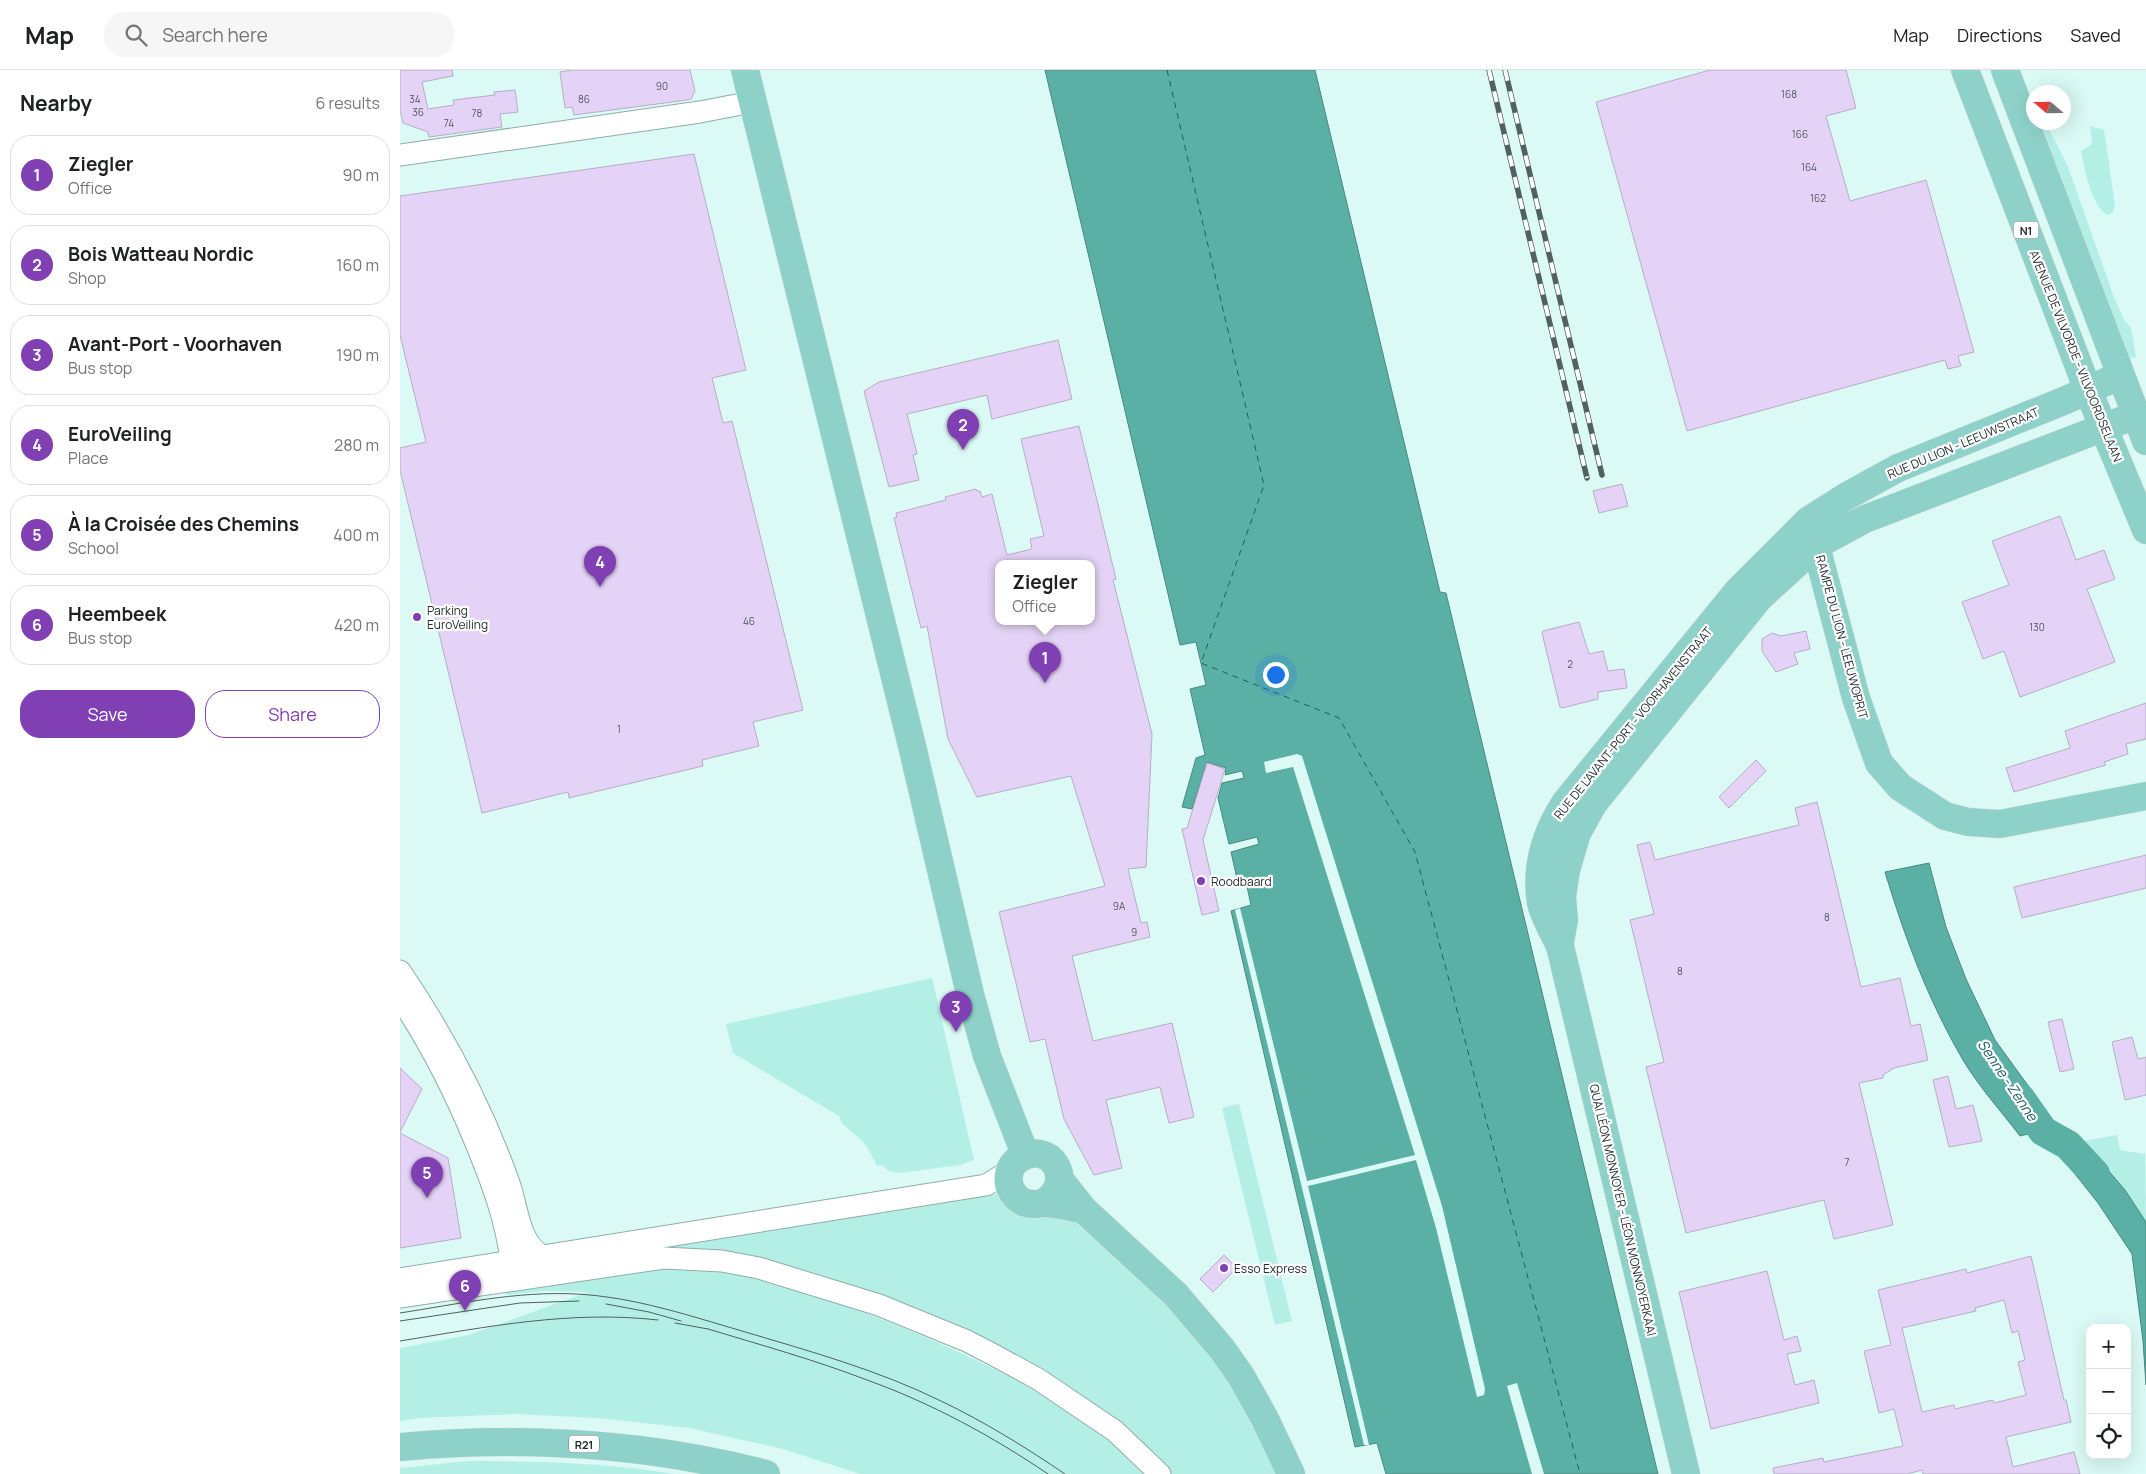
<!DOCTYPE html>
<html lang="en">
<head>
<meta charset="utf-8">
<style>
  body { margin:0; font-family:Manrope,sans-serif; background:#f6f6f6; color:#202124 }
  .controls { position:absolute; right:15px; bottom:15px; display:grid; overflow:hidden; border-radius:10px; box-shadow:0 5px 20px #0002 }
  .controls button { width:45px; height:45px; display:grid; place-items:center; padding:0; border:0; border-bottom:1px solid #e0e0e0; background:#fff; color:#202124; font:25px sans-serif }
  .compass { position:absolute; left:1626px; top:15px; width:45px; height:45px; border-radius:50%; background:#fff; box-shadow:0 5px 20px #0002; rotate:290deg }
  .you { position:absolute; left:875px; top:604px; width:18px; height:18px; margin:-12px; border:4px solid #fff; border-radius:50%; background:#1a73e8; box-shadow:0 0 0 8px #1a73e833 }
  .badge { display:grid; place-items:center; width:32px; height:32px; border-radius:50%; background:#813fb4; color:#fff; font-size:16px; font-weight:700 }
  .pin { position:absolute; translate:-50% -41px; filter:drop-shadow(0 1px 2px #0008) }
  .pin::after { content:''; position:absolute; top:26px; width:18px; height:15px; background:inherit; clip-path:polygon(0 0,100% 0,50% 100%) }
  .popup { position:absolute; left:595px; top:490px; width:100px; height:65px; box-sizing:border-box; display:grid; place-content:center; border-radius:10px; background:#fff; filter:drop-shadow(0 1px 4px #0005); font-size:16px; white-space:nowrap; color:#757577 }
  .popup b { font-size:19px; color:#202124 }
  .popup::after { content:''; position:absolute; left:50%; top:100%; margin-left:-10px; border:10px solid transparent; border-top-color:#fff }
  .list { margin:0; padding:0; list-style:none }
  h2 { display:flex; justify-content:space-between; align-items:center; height:65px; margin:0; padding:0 20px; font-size:21px }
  h2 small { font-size:16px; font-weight:400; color:#757577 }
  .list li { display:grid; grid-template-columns:32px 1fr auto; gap:15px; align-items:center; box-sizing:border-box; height:80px; margin:0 10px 10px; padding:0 10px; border:1px solid #e0e0e0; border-radius:20px }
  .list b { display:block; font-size:19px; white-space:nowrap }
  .list p { margin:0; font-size:16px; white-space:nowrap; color:#757577 }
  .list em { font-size:16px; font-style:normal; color:#757577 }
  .actions { display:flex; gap:10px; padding:15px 20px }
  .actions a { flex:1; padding:11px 0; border:1px solid #813fb4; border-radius:20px; text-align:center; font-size:18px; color:#813fb4 }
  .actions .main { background:#813fb4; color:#fff }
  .icon { flex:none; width:28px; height:28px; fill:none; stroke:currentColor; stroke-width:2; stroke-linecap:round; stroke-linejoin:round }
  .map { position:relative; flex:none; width:1746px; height:1404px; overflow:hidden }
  header { display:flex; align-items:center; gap:30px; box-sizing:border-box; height:70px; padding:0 25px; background:#fff; border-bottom:1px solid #e0e0e0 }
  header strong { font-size:24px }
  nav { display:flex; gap:28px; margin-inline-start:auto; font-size:18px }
  .search { width:350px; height:45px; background:#f6f6f6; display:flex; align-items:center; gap:12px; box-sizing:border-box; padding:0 18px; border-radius:20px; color:#757577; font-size:19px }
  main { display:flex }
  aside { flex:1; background:#fff }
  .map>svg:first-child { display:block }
  .green { fill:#b4efe6 }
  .water { fill:#5ab0a4; stroke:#4a8980 }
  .pier { fill:#dbfaf5 }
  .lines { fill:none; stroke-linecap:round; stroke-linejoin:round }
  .river { stroke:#5ab0a4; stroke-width:30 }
  .ferry { stroke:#1b6159; stroke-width:1; stroke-dasharray:6 5; stroke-linecap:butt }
  .building { fill:#e4d3f6; stroke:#b7adc3; fill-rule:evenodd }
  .minor-casing { stroke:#8fada8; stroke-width:23 }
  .major-casing { stroke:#e0e2e2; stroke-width:29 }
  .minor { stroke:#fff; stroke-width:21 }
  .major { stroke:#8ed1c9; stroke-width:28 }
  .tram { stroke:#50615e; stroke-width:1 }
  .rail-casing { stroke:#50615e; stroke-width:5.5 }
  .rail { stroke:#fff; stroke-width:4; stroke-dasharray:11; stroke-linecap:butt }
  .poi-dot { fill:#813fb4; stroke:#fff; stroke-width:2 }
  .labels { text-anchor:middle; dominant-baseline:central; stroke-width:4.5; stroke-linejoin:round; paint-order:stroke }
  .number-label { font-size:10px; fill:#53585f }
  .shield { fill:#fff; stroke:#656d6c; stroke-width:1 }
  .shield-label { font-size:11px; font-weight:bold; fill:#232f2d }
  .street-label { font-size:12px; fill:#232f2d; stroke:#fff }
  .poi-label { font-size:12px; fill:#232f2d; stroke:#fff; text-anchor:start }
  .water-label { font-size:14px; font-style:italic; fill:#1b6159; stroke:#fff }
</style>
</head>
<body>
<header>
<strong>Map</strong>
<div class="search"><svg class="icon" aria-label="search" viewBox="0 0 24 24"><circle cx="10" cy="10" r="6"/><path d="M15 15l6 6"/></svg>Search here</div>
<nav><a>Map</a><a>Directions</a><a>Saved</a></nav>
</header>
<main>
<aside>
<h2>Nearby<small>6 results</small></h2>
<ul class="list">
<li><span class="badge">1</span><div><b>Ziegler</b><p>Office</p></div><em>90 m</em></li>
<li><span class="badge">2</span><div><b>Bois Watteau Nordic</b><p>Shop</p></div><em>160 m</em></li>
<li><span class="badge">3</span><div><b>Avant-Port - Voorhaven</b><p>Bus stop</p></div><em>190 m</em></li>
<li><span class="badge">4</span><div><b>EuroVeiling</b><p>Place</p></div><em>280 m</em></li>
<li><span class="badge">5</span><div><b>À la Croisée des Chemins</b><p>School</p></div><em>400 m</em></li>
<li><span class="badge">6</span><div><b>Heembeek</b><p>Bus stop</p></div><em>420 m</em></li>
</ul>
<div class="actions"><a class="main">Save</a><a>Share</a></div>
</aside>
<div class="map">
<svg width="1746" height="1404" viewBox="0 0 1746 1404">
  <rect width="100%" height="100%" fill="#dbfaf5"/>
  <path class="green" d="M1638 53H1646L1668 97 1714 227 1724 250 1731 258 1736 287 1729 289Z
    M1690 56 1704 60 1715 135 1713 142 1709 145C1692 140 1684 97 1681 81L1692 74Z
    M532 908 574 1090 560 1095 499 1103 489 1101 482 1095 477 1096C473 1088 469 1079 463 1072 455 1062 442 1058 439 1046L333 983 326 954Z
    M839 1034 892 1251 875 1255 822 1038Z
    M1717 1065 1720 1080 1745 1084 1746 1152 1725 1120 1683 1071Z
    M589 1124H598L682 1152 816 1283 884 1404H767L668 1322 360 1193 101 1201Z
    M262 1197C281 1199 303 1198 322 1201 358 1208 393 1219 428 1230 485 1249 538 1271 592 1298 649 1326 703 1358 747 1404H460L383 1379 289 1358 198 1348 113 1344 19 1348 0 1351V1278L69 1265 188 1222 143 1221 106 1225 105 1215Z
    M68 1391C138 1391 206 1393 275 1404H0V1398Z"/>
  <path class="water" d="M645 0H915L1040 522 1046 523 1258 1404H986L977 1373 955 1377 831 841 851 835 846 812 838 813 831 782 859 774 857 767 829 774 818 728 822 713 844 708 842 701 825 705 826 698 807 692 792 739 782 737 796 688 805 685 790 619 806 615 796 572 780 575Z
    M1529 793 1546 857 1566 909 1595 970 1658 1057 1620 1066C1601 1041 1579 1017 1563 990 1528 930 1505 868 1485 802Z
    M1683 1071 1725 1120 1746 1152V1315L1743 1271 1732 1184 1698 1133 1667 1094 1652 1079Z"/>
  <path class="pier" d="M897 684 902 686 1042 1136 1085 1319 1084 1325 1077 1327 1036 1158 1016 1090 908 1116 969 1375H964L835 840 840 838 907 1111 1015 1085 893 697 866 703 864 692Z
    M1117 1313 1144 1404H1132L1107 1316Z"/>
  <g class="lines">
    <path class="river" d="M1620 1028 1643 1061 1668 1075 1695 1104"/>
    <path class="ferry" d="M767 0 864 415 801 593 939 648 1015 782 1180 1404"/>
  </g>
  <path class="building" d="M0 0H52L53 6 22 12 28 39 54 35 53 30 95 25 94 22 115 20 118 42 100 44 102 57 29 67 28 62 3 53 0 40Z
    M172 0H290L295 21 291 29 287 30 174 45 172 37 165 38 160 2Z
    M1310 0H1446L1456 38 1426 46 1450 131 1526 110 1574 282 1558 286 1561 296 1548 299 1545 290 1287 361 1196 32Z
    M294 84 346 300 312 308 323 353 332 351 403 640 353 652 359 676 302 690 303 696 169 728 168 722 82 743 0 400V378L26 372 0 265V126Z
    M658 270 672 329 592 349 587 325 507 344 517 384 513 385 519 410 489 417 464 321 479 312Z
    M679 356 716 509 713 510 752 664 746 797 728 799 741 853 747 852 750 867 672 886 693 971 772 953 794 1047 769 1053 760 1017 706 1030 722 1098 694 1105 664 1049 645 969 630 972 599 842 705 816 671 706 577 727 548 669 527 556 521 558 494 448 497 447 496 443 546 430 545 427 576 419 577 421H580L582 427 592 424 607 485 632 479 630 469 644 466 621 369ZM599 494H691V552H599Z
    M1222 414 1228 436 1199 443 1193 421Z
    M1660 446 1676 490 1704 480 1715 509 1687 519 1715 592 1620 627 1604 581 1583 589 1562 532 1609 515 1592 471Z
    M1179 552 1189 584 1203 581 1208 601 1224 599 1227 618 1198 622V629L1162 638 1160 637 1142 563 1143 561Z
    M1406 561 1410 579 1394 583 1398 594 1376 602 1362 581V569L1372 563 1381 566Z
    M1746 633V669L1726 674 1728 684 1704 692 1706 695 1614 722 1606 698 1670 678 1665 661Z
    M1356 690 1366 701 1329 738 1319 727Z
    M807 693 825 699 803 770 819 841 802 845 782 759 787 758Z
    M1417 732 1461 917 1500 908 1511 956 1520 954 1528 990 1494 998 1483 1005V1008L1459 1013 1493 1155 1434 1169 1424 1130 1286 1163 1246 997 1264 992 1230 850 1254 844 1237 775 1250 772 1255 790 1399 755 1395 738Z
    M1746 785V818L1622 848 1614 817Z
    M1662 949 1674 999 1660 1002 1648 952Z
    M1732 967 1738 989 1746 987V1025L1725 1030 1712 972Z
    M0 998 22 1019 0 1062Z
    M1548 1006 1556 1039 1573 1035 1582 1071 1549 1077 1533 1010Z
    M0 1063 48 1088 61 1168 0 1178Z
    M824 1185 837 1198 813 1222 800 1209Z
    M1631 1186 1664 1330H1666L1671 1352 1606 1367 1613 1397 1674 1382 1680 1404H1523L1522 1400 1507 1404H1374L1373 1398 1423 1388 1424 1392 1503 1376 1494 1339 1479 1343 1464 1281 1491 1275 1478 1220 1566 1199 1567 1203ZM1604 1230 1612 1263 1618 1261 1625 1290 1618 1292 1626 1325 1594 1333 1593 1330 1555 1339 1554 1335 1522 1342 1502 1258 1576 1241 1575 1238Z
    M1367 1201 1384 1270 1397 1266 1401 1281 1387 1284 1395 1315 1414 1310 1419 1333 1311 1359 1279 1222Z"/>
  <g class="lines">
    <defs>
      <path id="minor" d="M0 85 300 42 352 32
        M0 901C45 967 82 1037 109 1113 118 1137 118 1173 143 1186
        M0 928C30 973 54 1020 75 1071 91 1110 106 1148 111 1191
        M0 1209 586 1115 609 1101
        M0 1227 264 1188 322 1191 359 1198 479 1235 567 1271 592 1284 638 1309 715 1361 760 1404"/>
      <path id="major" d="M345 0 513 680 570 924 587 986 625 1084
        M1565 0 1688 320 1746 460
        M1605 0 1746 371
        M1412 461 1456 628 1479 693 1500 717 1545 746 1568 752 1600 754 1746 726
        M1160 872 1164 850 1162 827 1166 800 1177 763 1193 734 1359 528 1417 475 1465 449 1736 345
        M660 1110 684 1140 776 1225 822 1279 841 1306 865 1349 891 1404
        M643 1133C678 1112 650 1068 619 1089 614 1092 610 1098 609 1104 606 1120 619 1135 635 1134 639 1134 642 1133 646 1133 659 1134 671 1137 684 1140
        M0 1377C123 1366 246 1373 366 1404
        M1286 1404 1160 876C1154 863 1144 847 1141 833 1135 796 1145 764 1165 733L1337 522 1409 450 1447 426 1498 398 1666 330 1721 305"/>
    </defs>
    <use href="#minor" class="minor-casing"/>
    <use href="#major" class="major-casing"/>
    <use href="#minor" class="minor"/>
    <use href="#major" class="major"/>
    <path class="tram" d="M206 1234 249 1242 281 1251
      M0 1243C58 1234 117 1221 176 1224 234 1227 287 1245 342 1261 409 1281 478 1300 541 1331 585 1352 625 1377 665 1404
      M0 1251 120 1233 179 1231
      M275 1253 308 1259
      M308 1259C361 1275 415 1290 467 1310 531 1333 592 1366 648 1404
      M0 1271C86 1257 171 1240 258 1250"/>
    <defs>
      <path id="rail" d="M1089 0 1187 408
        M1105 0 1202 405"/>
    </defs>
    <use href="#rail" class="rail-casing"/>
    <use href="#rail" class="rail"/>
  </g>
  <g class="poi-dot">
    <circle cx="17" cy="547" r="5"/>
    <circle cx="801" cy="811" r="5"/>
    <circle cx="824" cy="1198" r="5"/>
  </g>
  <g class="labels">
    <g class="number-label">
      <text x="262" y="16">90</text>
      <text x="1389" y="24">168</text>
      <text x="15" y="29">34</text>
      <text x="184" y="29">86</text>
      <text x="18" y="42">36</text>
      <text x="77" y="43">78</text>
      <text x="49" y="53">74</text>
      <text x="1400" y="64">166</text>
      <text x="1409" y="97">164</text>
      <text x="1418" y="128">162</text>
      <text x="349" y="551">46</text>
      <text x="1637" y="557">130</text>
      <text x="1170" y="594">2</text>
      <text x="219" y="659">1</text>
      <text x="719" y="836">9A</text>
      <text x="1427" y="847">8</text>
      <text x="734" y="862">9</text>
      <text x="1280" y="901">8</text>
      <text x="1447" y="1092">7</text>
    </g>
    <g class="shield">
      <rect x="1613.5" y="151.5" width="25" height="17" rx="4"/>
      <rect x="169" y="1365.5" width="30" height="17" rx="4"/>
    </g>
    <g class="shield-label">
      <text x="1626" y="160">N1</text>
      <text x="184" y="1374">R21</text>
    </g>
    <g class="street-label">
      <text transform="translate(1676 286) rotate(68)">AVENUE DE VILVORDE - VILVOORDSELAAN</text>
      <text transform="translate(1563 373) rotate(-23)">RUE DU LION - LEEUWSTRAAT</text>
      <text transform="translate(1442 567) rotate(75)">RAMPE DU LION - LEEUWOPRIT</text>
      <text transform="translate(1233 653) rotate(-51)">RUE DE L'AVANT-PORT - VOORHAVENSTRAAT</text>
      <text transform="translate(1223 1140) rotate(77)">QUAI LÉON MONNOYER - LÉON MONNOYERKAAI</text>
    </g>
    <g class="poi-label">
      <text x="27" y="540">Parking<tspan x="27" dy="14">EuroVeiling</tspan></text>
      <text x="811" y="811">Roodbaard</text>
      <text x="834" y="1198">Esso Express</text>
    </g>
    <g class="water-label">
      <text transform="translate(1608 1010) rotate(56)">Senne - Zenne</text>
    </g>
  </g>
</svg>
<div class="controls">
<button>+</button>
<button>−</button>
<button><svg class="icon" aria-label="locate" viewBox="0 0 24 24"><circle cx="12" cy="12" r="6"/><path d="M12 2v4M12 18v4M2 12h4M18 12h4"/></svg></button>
</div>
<svg class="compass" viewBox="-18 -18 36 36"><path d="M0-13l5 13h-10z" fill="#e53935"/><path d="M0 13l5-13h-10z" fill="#757577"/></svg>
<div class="you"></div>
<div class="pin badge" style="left:645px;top:613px">1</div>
<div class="popup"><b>Ziegler</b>Office</div>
<div class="pin badge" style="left:563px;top:380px">2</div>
<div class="pin badge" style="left:556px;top:962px">3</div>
<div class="pin badge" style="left:200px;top:517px">4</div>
<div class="pin badge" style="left:27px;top:1128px">5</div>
<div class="pin badge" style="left:65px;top:1241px">6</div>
</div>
</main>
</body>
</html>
